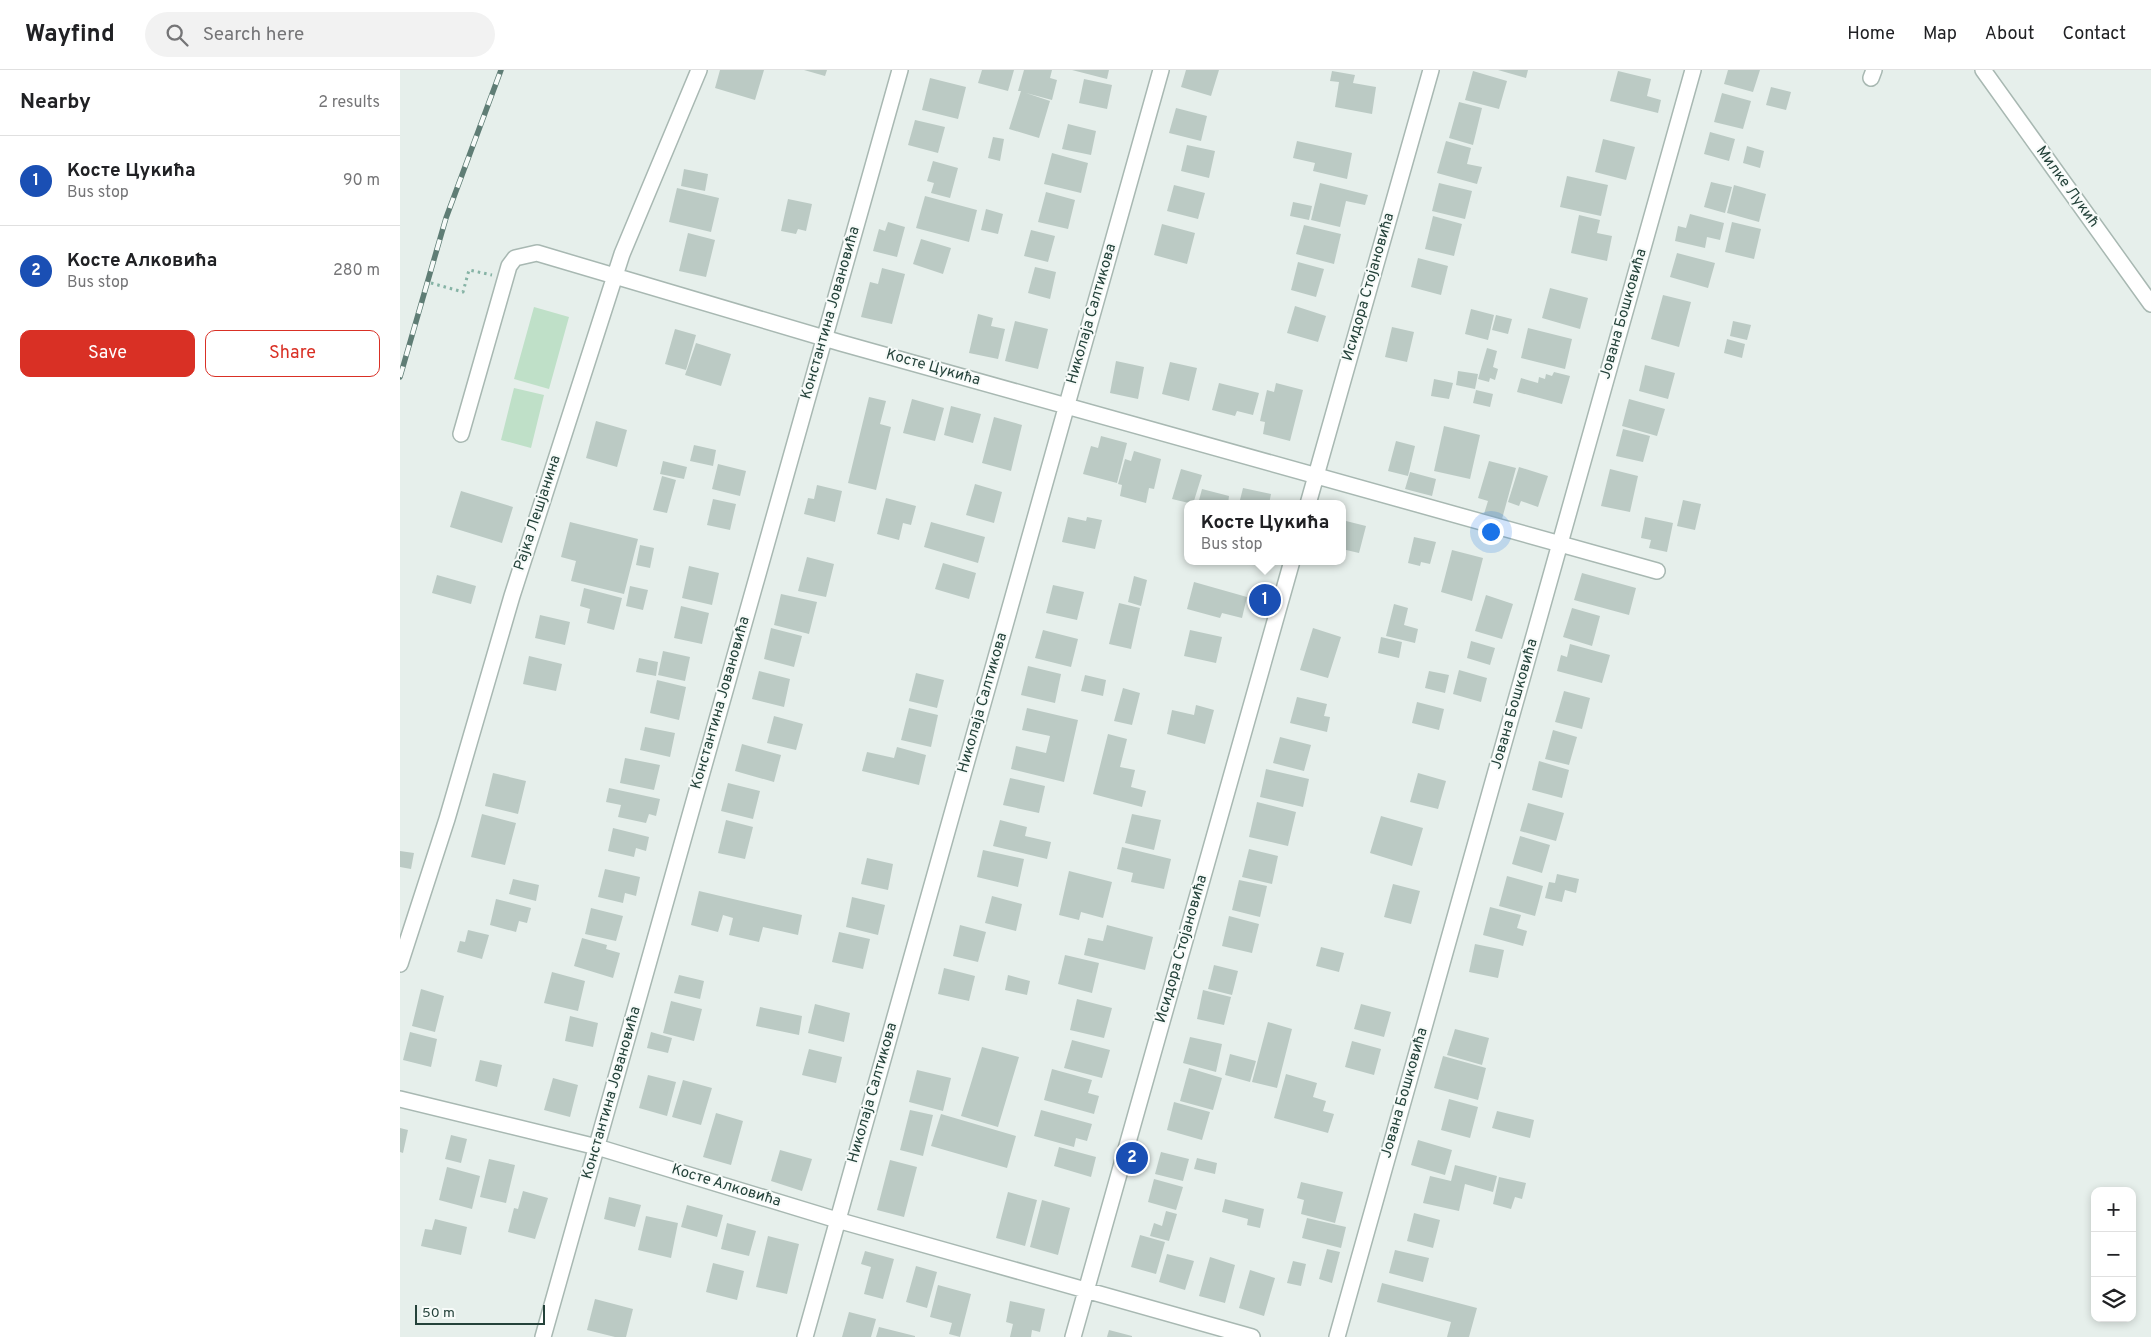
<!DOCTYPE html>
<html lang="en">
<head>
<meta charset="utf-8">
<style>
  body { margin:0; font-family:Overpass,sans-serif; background:#f2f2f2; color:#202124 }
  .controls { position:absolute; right:15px; bottom:15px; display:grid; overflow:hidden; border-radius:10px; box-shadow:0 2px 8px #0003 }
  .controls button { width:45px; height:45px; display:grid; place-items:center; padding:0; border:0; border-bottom:1px solid #e0e0e0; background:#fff; color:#202124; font:25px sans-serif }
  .scale { position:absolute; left:15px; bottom:12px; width:130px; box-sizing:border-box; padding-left:5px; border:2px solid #24423a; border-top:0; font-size:14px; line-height:18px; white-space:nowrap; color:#24423a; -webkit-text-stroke:4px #f7fbf9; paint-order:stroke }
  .you { position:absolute; left:1090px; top:461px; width:18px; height:18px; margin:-12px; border:4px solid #fff; border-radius:50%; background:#1a73e8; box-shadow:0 0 0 8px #1a73e833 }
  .badge { display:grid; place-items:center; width:32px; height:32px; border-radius:50%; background:#d93025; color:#fff; font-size:16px; font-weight:700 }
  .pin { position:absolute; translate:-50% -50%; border:2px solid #fff; box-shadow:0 1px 5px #0006 }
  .popup { position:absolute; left:784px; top:430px; width:162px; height:65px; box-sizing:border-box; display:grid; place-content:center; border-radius:10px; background:#fff; filter:drop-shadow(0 1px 4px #0005); font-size:16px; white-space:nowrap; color:#757577 }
  .popup b { font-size:19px; color:#202124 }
  .popup::after { content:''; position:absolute; left:50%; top:100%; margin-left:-10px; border:10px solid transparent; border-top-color:#fff }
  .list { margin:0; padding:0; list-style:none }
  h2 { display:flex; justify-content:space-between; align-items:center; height:65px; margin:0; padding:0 20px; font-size:21px }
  h2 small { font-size:16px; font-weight:400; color:#757577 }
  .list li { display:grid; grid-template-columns:32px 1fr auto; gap:15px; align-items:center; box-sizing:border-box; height:90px; padding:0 20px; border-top:1px solid #e0e0e0 }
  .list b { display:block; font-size:19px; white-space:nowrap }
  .list p { margin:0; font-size:16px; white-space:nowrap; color:#757577 }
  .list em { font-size:16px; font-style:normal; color:#757577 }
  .actions { display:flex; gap:10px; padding:15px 20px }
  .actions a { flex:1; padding:11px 0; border:1px solid #d93025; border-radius:10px; text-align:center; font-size:18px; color:#d93025 }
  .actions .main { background:#d93025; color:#fff }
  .icon { flex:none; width:28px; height:28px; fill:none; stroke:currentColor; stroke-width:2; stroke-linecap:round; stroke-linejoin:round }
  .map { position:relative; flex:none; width:1751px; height:1267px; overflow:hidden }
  header { display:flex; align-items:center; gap:30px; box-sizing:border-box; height:70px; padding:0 25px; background:#fff; border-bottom:1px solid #e0e0e0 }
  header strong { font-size:24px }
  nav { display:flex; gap:28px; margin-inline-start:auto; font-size:18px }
  .search { width:350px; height:45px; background:#f2f2f2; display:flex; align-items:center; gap:12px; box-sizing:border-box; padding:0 18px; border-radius:28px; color:#757577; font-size:19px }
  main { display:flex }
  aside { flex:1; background:#fff }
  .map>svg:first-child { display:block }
  .green { fill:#bfe0c8 }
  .building { fill:#bbcac4 }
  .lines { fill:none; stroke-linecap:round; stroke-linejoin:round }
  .minor-casing { stroke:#a8b8b2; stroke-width:18 }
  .path { stroke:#86b3a5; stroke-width:3; stroke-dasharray:2.5 4; stroke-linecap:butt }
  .minor { stroke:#fff; stroke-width:15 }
  .rail-casing { stroke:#5f7d75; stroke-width:5.5 }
  .rail { stroke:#f7fbf9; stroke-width:4; stroke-dasharray:11; stroke-linecap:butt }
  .labels { text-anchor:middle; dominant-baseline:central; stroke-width:4; stroke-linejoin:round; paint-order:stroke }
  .street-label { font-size:15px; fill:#24423a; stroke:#f7fbf9 }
</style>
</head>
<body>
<header>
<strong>Wayfind</strong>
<div class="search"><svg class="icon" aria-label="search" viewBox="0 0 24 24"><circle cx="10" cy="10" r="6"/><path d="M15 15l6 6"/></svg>Search here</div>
<nav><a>Home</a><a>Map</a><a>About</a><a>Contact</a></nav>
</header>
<main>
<aside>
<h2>Nearby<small>2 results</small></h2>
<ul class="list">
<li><span class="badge" style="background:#1a4fb4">1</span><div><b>Косте Цукића</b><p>Bus stop</p></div><em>90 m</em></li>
<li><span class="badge" style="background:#1a4fb4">2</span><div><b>Косте Алковића</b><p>Bus stop</p></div><em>280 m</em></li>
</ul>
<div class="actions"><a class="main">Save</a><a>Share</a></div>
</aside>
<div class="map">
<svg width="1751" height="1267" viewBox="0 0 1751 1267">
  <rect width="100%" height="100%" fill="#e6efeb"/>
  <path class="green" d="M134 237 169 247 149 319 114 309Z
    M114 318 144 325 131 378 101 370Z"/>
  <path class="building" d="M320 0H364L355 30 315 18Z
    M404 0H427L425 6Z
    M582 0H614L608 21 578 13Z
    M624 0H652L650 8 657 10 652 30 626 23 650 31 639 68 609 59 621 21H618Z
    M672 0H709L707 9Z
    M786 0H819L811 26 781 17Z
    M1098 0H1128L1126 8Z
    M1328 0H1360L1353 22 1324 14Z
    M932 1 955 5 953 13 976 17 972 44 935 37 939 12 930 11Z
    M1073 1 1107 11 1099 39 1065 30Z
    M1218 1 1251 9 1247 26 1261 30 1258 43 1210 31Z
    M530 8 566 17 558 49 522 40Z
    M684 9 712 15 707 39 679 33Z
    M1371 17 1391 22 1386 40 1366 35Z
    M1322 23 1351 31 1343 59 1314 52Z
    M1059 32 1082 38 1073 75 1049 68Z
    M776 38 807 46 801 71 769 63Z
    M515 50 545 57 538 83 508 75Z
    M668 54 696 61 691 85 662 79Z
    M1310 62 1335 69 1329 91 1304 84Z
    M593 67 604 69 600 91 588 88Z
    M1203 69 1235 77 1226 110 1195 102Z
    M897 71 952 83 947 109 913 101 915 93 893 88Z
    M1046 71 1071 78 1067 94 1082 97 1077 114 1037 103Z
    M787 75 815 81 809 108 781 101Z
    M1347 76 1364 81 1360 98 1343 93Z
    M652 83 688 93 681 123 644 114Z
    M533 91 558 98 550 128 531 123 534 113 527 111Z
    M284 99 308 104 305 121 281 116Z
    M1167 106 1208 115 1201 146 1160 137Z
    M1311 112 1332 117 1325 143 1304 137Z
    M920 113 968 125 965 135 946 131 940 157 911 150Z
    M1039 113 1072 121 1065 149 1032 141Z
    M774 115 805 123 798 149 767 141Z
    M1334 115 1366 124 1359 152 1327 143Z
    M277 118 319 128 311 162 269 152Z
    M646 122 675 130 668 159 638 152Z
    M525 126 577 140 569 172 516 158Z
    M388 129 412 134 406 161 398 159 396 164 381 161Z
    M893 132 912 136 909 150 890 146Z
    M586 139 603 144 598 164 581 160Z
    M1290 144 1324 153 1320 170 1307 167 1305 178 1275 171 1278 156 1286 158Z
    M1179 145 1200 150 1197 163 1212 166 1207 191 1171 183Z
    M1033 146 1062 154 1054 186 1025 179Z
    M488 152 505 157 497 187 473 181 479 159 485 161Z
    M1332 152 1361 159 1354 189 1325 182Z
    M762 154 795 163 787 194 754 185Z
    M904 155 941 164 934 194 896 184Z
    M631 160 655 166 648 192 624 186Z
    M288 163 315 170 306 207 279 201Z
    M521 169 551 178 543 204 513 194Z
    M1277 183 1315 193 1308 218 1270 207Z
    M1018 188 1048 196 1041 225 1011 217Z
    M898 192 924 199 916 227 891 220Z
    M635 197 656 202 650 229 628 223Z
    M482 198 505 204 492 254 461 247 470 212 478 214Z
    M1150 218 1188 228 1180 259 1142 248Z
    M1263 225 1291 232 1279 277 1251 269Z
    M895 236 926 246 918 272 887 263Z
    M1071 239 1094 245 1088 270 1065 264Z
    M578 244 593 248 591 256 605 259 598 289 569 283Z
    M1096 245 1112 249 1108 264 1092 260Z
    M615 251 648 259 638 299 605 291Z
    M1333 251 1351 255 1347 270 1330 266Z
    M992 257 1014 262 1007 292 985 287Z
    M1128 258 1172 269 1165 299 1121 288Z
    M275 259 296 265 286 300 265 294Z
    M1327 269 1345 274 1342 288 1324 283Z
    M296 273 331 284 321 316 285 305Z
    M1087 278 1097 281 1093 297 1098 299 1095 310 1090 308 1089 312 1078 309Z
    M716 291 744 297 738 329 710 323Z
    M770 292 797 298 789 331 762 324Z
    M1245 295 1275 303 1268 329 1239 321Z
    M1058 301 1078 304 1075 319 1056 315Z
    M1154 302 1170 306 1162 334 1117 322 1121 308 1138 313 1139 307 1145 309 1146 304 1152 306Z
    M1034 309 1053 313 1049 329 1031 326Z
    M819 313 859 323 853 345 837 341 835 346 812 340Z
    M876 313 903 320 890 371 863 364 865 352 860 351 867 320 874 322Z
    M1076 320 1093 324 1090 337 1073 333Z
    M469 327 486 331 480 354 491 357 476 420 448 413Z
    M512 329 544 338 535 371 503 363Z
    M1229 329 1265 339 1257 366 1222 356Z
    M551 336 581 344 573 373 544 365Z
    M594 347 622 355 611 401 582 393Z
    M196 351 227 360 217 397 186 388Z
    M1044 356 1080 365 1070 409 1034 401Z
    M1223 359 1250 366 1243 392 1216 386Z
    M701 366 727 373 717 413 683 404 691 376 698 378Z
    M996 371 1015 376 1008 406 988 401Z
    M294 375 316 380 313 396 290 391Z
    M734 381 761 389 754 419 749 418 746 433 720 426 722 415 718 414 725 389 731 391Z
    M263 391 287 397 284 409 260 404Z
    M1089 391 1116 398 1102 449 1084 444 1088 431 1078 428Z
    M318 394 346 401 340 426 312 419Z
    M1119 397 1148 406 1138 437 1121 431 1119 436 1108 432Z
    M781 399 802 405 793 434 772 429Z
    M1210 399 1238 406 1230 442 1201 436Z
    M1010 402 1036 409 1032 426 1005 419Z
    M262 406 276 410 267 443 253 440Z
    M575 414 602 422 594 453 566 445Z
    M417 415 442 421 435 452 404 444 408 428 414 429Z
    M843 418 871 424 869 434H839Z
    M802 419 829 426 828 434H798Z
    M61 421 113 437 102 473 50 457Z
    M486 428 516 436 511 455 503 453 499 470 477 464Z
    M313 429 336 434 330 460 307 455Z
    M1283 430 1301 434 1295 460 1277 456Z
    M668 447 686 451 687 447 702 450 695 479 662 472Z
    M1245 447 1273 453 1267 482 1249 478 1251 470 1241 468Z
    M942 450 966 456 959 483 942 479Z
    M170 452 238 469 224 524 171 511 176 491 161 487Z
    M531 452 585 467 578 493 524 477Z
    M1014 467 1036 472 1030 494 1021 492 1020 496 1008 493Z
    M240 475 254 478 250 498 236 495Z
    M1052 480 1083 488 1072 531 1041 522Z
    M407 487 434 494 426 527 398 521Z
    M543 493 576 503 569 529 535 519Z
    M289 496 319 503 312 535 282 528Z
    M1182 503 1236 518 1229 545 1174 530Z
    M37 505 76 516 71 534 32 523Z
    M734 506 747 510 741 536 728 532Z
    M794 512 847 527 842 548 822 543 820 548 787 539Z
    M653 515 684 522 677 550 646 543Z
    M230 516 248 520 243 540 226 536Z
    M184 518 222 528 214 560 187 553 190 539 180 536Z
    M381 524 417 532 409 564 374 555Z
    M1086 525 1113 534 1102 569 1075 561Z
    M719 533 740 538 731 579 709 574Z
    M994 534 1008 538 1004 555 1018 559 1015 573 986 566Z
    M281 536 309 543 302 574 274 568Z
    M1172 538 1200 546 1192 576 1163 567Z
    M140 545 170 552 165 575 135 568Z
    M371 558 402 566 394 597 364 589Z
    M913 558 941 567 928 608 900 600Z
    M643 560 678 569 671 597 635 588Z
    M790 560 822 567 816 593 784 586Z
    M981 567 1002 572 999 588 978 583Z
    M1071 571 1095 578 1090 595 1067 588Z
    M1170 574 1210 585 1202 613 1157 601 1161 585 1167 587Z
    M263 581 290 587 285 611 258 605Z
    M129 586 162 594 156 621 123 614Z
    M239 588 258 592 256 606 236 602Z
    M628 596 661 604 655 633 621 625Z
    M1059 600 1087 608 1081 632 1053 624Z
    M359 601 390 609 384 637 352 629Z
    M1029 601 1049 605 1045 623 1025 618Z
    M516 603 544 610 537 638 509 631Z
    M685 605 706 610 703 626 681 621Z
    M257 610 286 617 279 650 250 643Z
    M723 618 740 623 732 655 714 651Z
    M1164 621 1190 628 1182 659 1155 652Z
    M897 627 927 634 924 646 930 647 927 662 890 653Z
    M1017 632 1044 639 1039 660 1012 653Z
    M796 635 814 640 805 674 767 664 772 640 794 645Z
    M509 638 538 645 531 677 501 670Z
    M627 638 678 650 664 712 611 699 616 676 646 683 650 666 622 660Z
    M374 646 403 654 396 680 367 673Z
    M245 657 275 663 270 687 240 680Z
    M1153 660 1177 667 1169 695 1145 689Z
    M708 664 727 669 720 697 735 700 731 717 746 721 742 737 693 724Z
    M880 667 911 675 904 701 873 693Z
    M342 674 381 685 374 712 335 701Z
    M497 677 526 685 519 715 462 701 467 682 494 688Z
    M225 688 260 695 254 720 220 713Z
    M1139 691 1169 700 1162 728 1132 720Z
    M866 699 909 709 903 737 860 727Z
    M93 703 126 711 118 744 85 736Z
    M1018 703 1046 711 1038 739 1010 732Z
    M610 708 645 716 639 743 603 735Z
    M328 713 360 721 353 749 321 741Z
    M209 718 260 729 256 746 249 744 246 753 218 747 221 735 206 732Z
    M857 732 896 742 888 776 849 767Z
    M1128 733 1164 743 1156 771 1120 761Z
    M82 744 116 753 105 795 71 787Z
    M732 744 761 750 754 780 725 773Z
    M981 746 1023 758 1012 796 970 783Z
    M326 750 353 757 345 789 318 783Z
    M600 750 627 757 625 766 651 772 647 789 593 776Z
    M213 758 249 767 246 781 236 778 234 787 208 781Z
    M1120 766 1150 775 1142 803 1112 794Z
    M722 777 771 789 764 819 731 812 733 803 717 799Z
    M849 779 878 786 872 814 842 807Z
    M583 780 624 789 618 817 577 807Z
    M0 781 14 783 11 799 0 797Z
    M467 788 493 794 488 820 461 814Z
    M205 799 240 807 236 826 225 823 223 833 198 827Z
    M669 801 712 812 703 848 681 842 679 850 659 845Z
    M1157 804 1179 809 1176 823 1165 820 1162 832 1145 828 1149 812 1155 813Z
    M1107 806 1143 816 1135 846 1099 836Z
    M113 809 139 815 136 831 109 824Z
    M839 810 867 816 860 847 832 840Z
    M993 814 1020 821 1011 854 984 847Z
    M299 821 402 845 398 865 363 857 359 872 329 865 333 848 323 845 318 862 291 855Z
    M592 826 622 834 616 861 585 853Z
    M452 827 485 835 478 865 446 857Z
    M96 829 131 838 127 853 119 851 116 862 90 855Z
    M1090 837 1121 845 1117 858 1127 861 1123 876 1083 865Z
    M191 838 223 846 216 871 185 864Z
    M829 846 859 854 852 883 822 876Z
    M560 855 586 862 578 892 553 886Z
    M707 855 753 867 745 900 684 885 688 868 703 871Z
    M68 860 89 865 82 889 57 882 60 871 65 872Z
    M439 862 470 869 463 899 432 892Z
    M182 868 207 875 206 879 220 883 213 908 174 896Z
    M1075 874 1104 880 1098 908 1069 902Z
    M921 877 944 883 939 902 916 896Z
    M665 885 699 893 692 923 658 914Z
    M814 895 838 901 832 925 808 919Z
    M544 898 575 906 569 931 538 924Z
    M152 902 185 911 178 941 144 933Z
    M279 905 304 911 300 929 274 923Z
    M608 905 630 911 627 925 605 920Z
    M21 919 44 926 35 962 12 956Z
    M803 920 831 927 824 955 797 949Z
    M677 929 712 938 704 968 670 960Z
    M271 931 302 939 294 971 263 963Z
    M415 934 450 943 444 972 408 963Z
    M961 934 991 942 984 967 954 959Z
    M360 937 402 946 399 965 356 956Z
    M170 946 198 953 193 977 165 971Z
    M868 952 892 959 877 1018 852 1012Z
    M1055 959 1089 968 1082 995 1047 985Z
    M10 962 37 969 31 997 3 990Z
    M251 962 272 968 268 983 247 978Z
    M790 967 822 974 816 1002 783 993Z
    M672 970 710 980 702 1008 664 998Z
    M952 971 981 979 974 1005 945 997Z
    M582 977 619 987 598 1057 561 1046Z
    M409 979 442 987 436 1013 402 1005Z
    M830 984 856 991 850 1012 825 1005Z
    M1043 986 1086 998 1078 1030 1034 1018Z
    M80 990 102 995 97 1017 75 1011Z
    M789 998 822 1008 813 1040 780 1031Z
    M652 999 692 1010 688 1023 699 1026 694 1044 644 1030Z
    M517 1000 551 1008 543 1041 509 1032Z
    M886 1004 917 1013 913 1027 926 1031 923 1041 934 1044 928 1063 874 1048Z
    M248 1005 276 1012 267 1046 239 1038Z
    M153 1008 178 1015 170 1047 144 1040Z
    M283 1010 312 1018 301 1055 272 1047Z
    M1049 1029 1078 1037 1070 1068 1041 1060Z
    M774 1032 810 1042 802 1070 767 1060Z
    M510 1040 533 1045 523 1086 500 1080Z
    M641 1040 692 1054 687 1071 676 1068 674 1077 634 1066Z
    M1097 1041 1134 1050 1130 1068 1092 1058Z
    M316 1043 343 1051 331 1095 303 1087Z
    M541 1044 616 1066 607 1098 531 1076Z
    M0 1058 8 1060 3 1083 0 1082Z
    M51 1065 67 1069 61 1093 45 1089Z
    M1018 1070 1052 1080 1045 1105 1011 1095Z
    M659 1077 696 1087 691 1107 654 1096Z
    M380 1080 412 1089 402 1121 371 1111Z
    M761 1082 789 1089 783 1111 755 1104Z
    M797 1088 817 1093 815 1104 794 1099Z
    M89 1089 115 1095 106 1133 80 1127Z
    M490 1090 517 1097 504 1147 477 1140Z
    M1055 1095 1097 1106 1093 1122 1065 1114 1059 1141 1023 1133 1030 1106 1051 1111Z
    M47 1097 80 1106 72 1139 39 1130Z
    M1099 1107 1126 1113 1122 1129 1115 1127 1111 1139 1093 1134Z
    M754 1109 783 1117 776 1140 748 1132Z
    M901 1112 943 1122 935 1153 901 1144 904 1130 897 1128Z
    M123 1121 148 1128 135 1169 108 1162 114 1138 118 1139Z
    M608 1122 637 1130 625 1176 596 1168Z
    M209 1127 241 1135 235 1157 204 1149Z
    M825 1129 864 1139 860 1158 847 1155 848 1149 822 1142Z
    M642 1130 670 1138 658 1185 630 1177Z
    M287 1135 323 1145 317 1167 281 1157Z
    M766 1141 777 1144 769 1171 750 1166 754 1153 762 1156Z
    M1014 1143 1040 1150 1033 1178 1007 1171Z
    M246 1146 278 1153 271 1188 238 1180Z
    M907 1148 946 1157 941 1178 902 1168Z
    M35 1149 67 1157 61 1185 21 1176 25 1159 32 1160Z
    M327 1153 356 1161 349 1186 321 1179Z
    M740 1165 765 1172 756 1204 731 1197Z
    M368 1166 399 1174 387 1224 356 1217Z
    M927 1179 940 1182 932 1213 919 1209Z
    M995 1180 1029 1188 1023 1212 989 1203Z
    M465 1181 494 1189 483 1229 464 1224 471 1197 461 1194Z
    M767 1184 794 1191 785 1220 759 1212Z
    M810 1187 835 1195 825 1233 799 1226Z
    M893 1191 906 1194 901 1216 887 1213Z
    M313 1193 344 1201 337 1230 306 1222Z
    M516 1196 537 1202 527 1238 506 1232Z
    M850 1200 875 1208 864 1246 839 1238Z
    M982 1213 1077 1238 1069 1267H1047L1051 1252 977 1232Z
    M538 1215 571 1224 560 1267 549 1264 552 1253 530 1247Z
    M195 1229 233 1239 226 1267H215L187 1260Z
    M610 1231 645 1239 640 1262 632 1260 631 1267H610L613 1254 606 1252Z
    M449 1242 476 1249 471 1267H442Z
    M479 1257 515 1266V1267H476Z
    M709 1260 732 1266V1267H707Z"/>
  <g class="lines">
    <defs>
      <path id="minor" d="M1583 0 1751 234
        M1471 8 1474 0
        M61 364 109 196 115 188 137 183 441 273 1257 501
        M908 434 1031 0
        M0 894 47 749 112 526 222 184 299 0
        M0 1029 197 1077 437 1150 852 1267
        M143 1267 500 0
        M405 1267 761 0
        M673 1267 892 491
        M937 1267 1293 0"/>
    </defs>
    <use href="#minor" class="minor-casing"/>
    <path class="path" d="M31 213 63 222 69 200 92 205"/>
    <use href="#minor" class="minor"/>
    <defs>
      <path id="rail" d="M0 307 46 148 101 0"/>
    </defs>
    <use href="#rail" class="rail-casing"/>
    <use href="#rail" class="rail"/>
  </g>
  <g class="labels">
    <g class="street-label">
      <text transform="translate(1667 117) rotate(54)">Милке Лукић</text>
      <text transform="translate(969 217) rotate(-74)">Исидора Стојановића</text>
      <text transform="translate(431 243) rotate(-74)">Константина Јовановића</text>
      <text transform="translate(692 244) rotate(-74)">Николаја Салтикова</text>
      <text transform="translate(1224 244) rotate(-74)">Јована Бошковића</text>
      <text transform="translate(533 298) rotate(16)">Косте Цукића</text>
      <text transform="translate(138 443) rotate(-72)">Рајка Лешјанина</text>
      <text transform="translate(321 633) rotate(-74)">Константина Јовановића</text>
      <text transform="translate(583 633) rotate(-74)">Николаја Салтикова</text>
      <text transform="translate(1115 634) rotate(-74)">Јована Бошковића</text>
      <text transform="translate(782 879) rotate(-74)">Исидора Стојановића</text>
      <text transform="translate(212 1023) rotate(-74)">Константина Јовановића</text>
      <text transform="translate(473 1023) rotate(-74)">Николаја Салтикова</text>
      <text transform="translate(1005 1023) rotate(-74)">Јована Бошковића</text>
      <text transform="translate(326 1116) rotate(17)">Косте Алковића</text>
    </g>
  </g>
</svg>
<div class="controls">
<button>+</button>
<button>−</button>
<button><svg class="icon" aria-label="layers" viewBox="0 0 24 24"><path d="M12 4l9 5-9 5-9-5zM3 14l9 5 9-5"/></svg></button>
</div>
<div class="scale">50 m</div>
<div class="you"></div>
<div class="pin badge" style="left:865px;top:530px;background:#1a4fb4">1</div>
<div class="popup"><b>Косте Цукића</b>Bus stop</div>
<div class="pin badge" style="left:732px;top:1088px;background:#1a4fb4">2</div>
</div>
</main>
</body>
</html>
